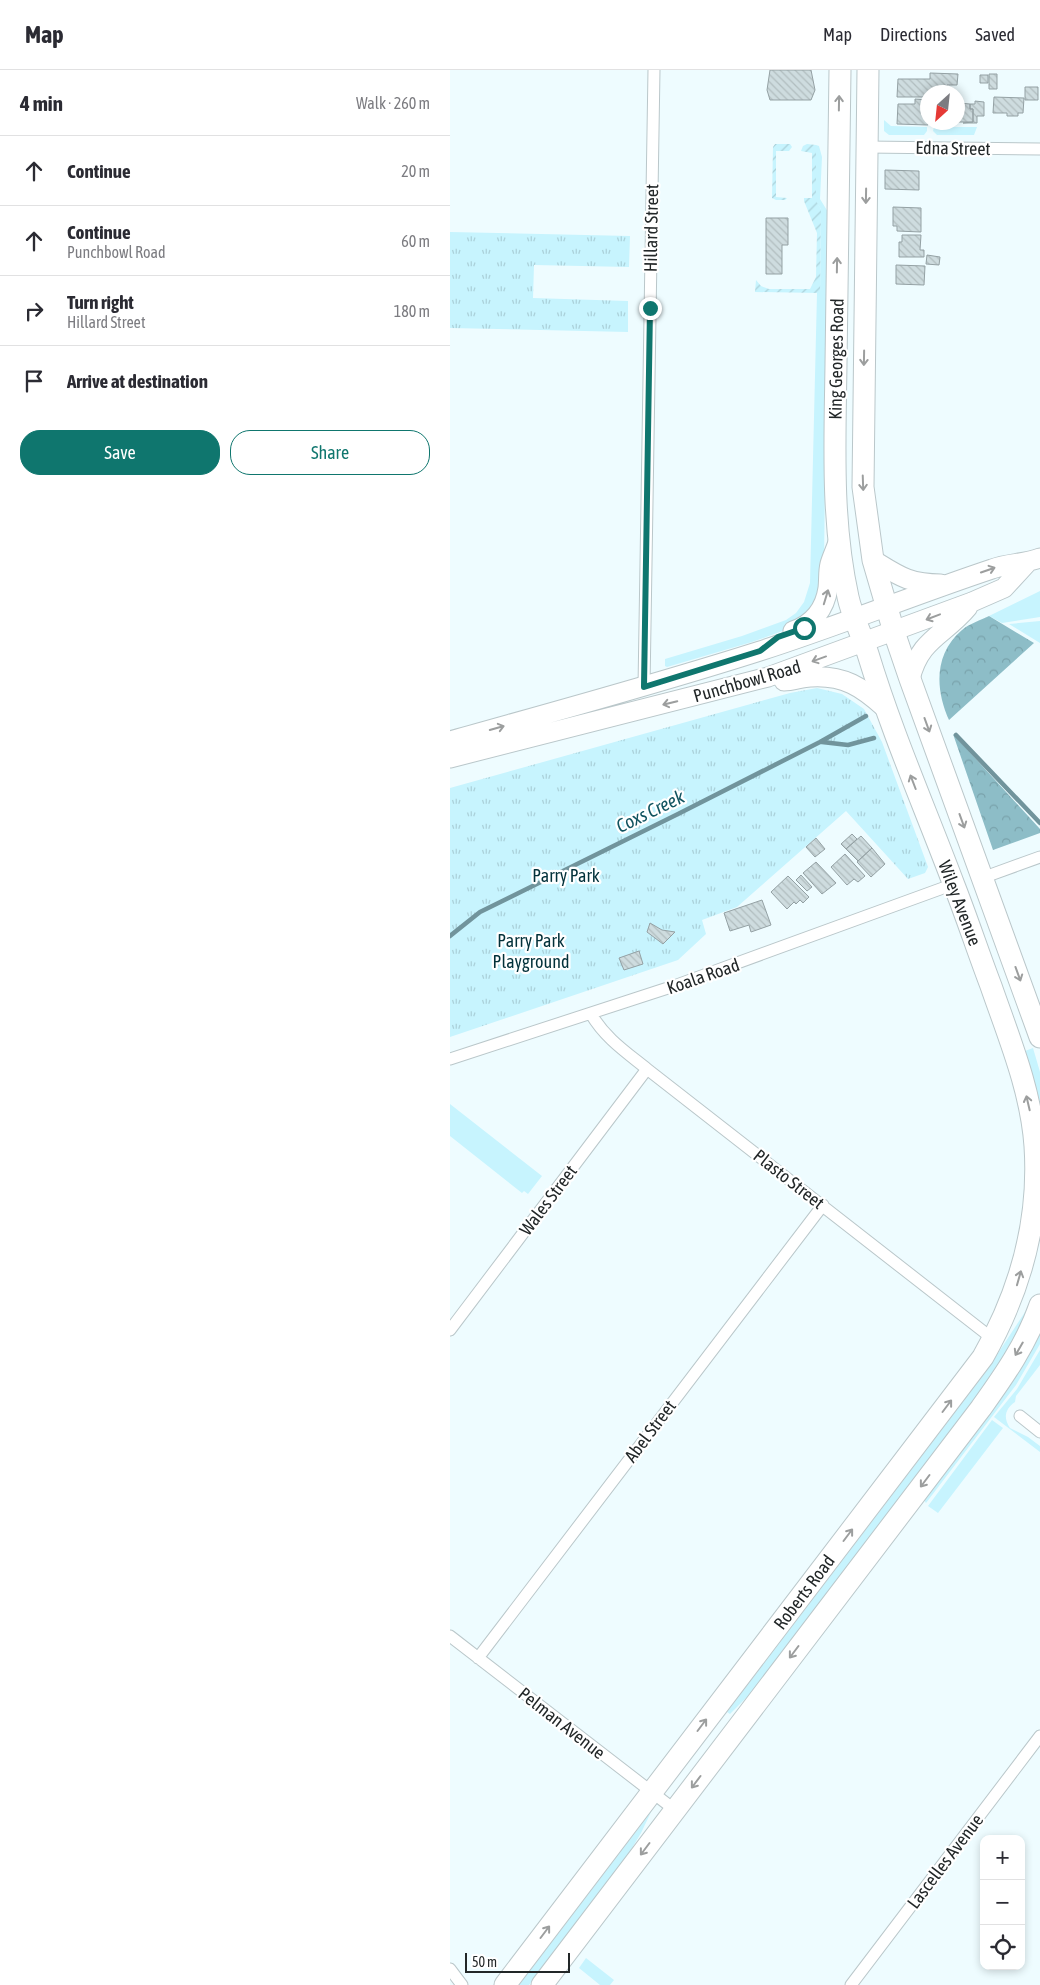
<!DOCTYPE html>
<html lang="en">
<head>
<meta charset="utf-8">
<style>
  body { margin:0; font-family:"Asap Condensed",sans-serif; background:#f7f7f7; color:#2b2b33 }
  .controls { position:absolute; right:15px; bottom:15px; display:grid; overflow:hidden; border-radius:10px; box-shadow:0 2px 8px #0003 }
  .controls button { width:45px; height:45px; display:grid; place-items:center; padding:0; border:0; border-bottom:1px solid #e1e1e2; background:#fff; color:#2b2b33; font:25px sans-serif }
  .compass { position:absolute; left:470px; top:15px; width:45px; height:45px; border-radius:50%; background:#fff; box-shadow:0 2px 8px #0003; rotate:207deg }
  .scale { position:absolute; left:15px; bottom:12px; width:105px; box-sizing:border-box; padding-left:5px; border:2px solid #222728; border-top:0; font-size:14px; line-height:18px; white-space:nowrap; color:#222728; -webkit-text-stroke:4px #fff; paint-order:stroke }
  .stop { position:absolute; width:15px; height:15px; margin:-11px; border:4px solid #0f766e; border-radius:50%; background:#fff }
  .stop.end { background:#0f766e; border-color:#fff; box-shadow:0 1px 5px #0008 }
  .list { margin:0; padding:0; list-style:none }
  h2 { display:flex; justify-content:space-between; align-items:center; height:65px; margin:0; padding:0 20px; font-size:21px }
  h2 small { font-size:16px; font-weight:400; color:#7c7c81 }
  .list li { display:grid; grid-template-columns:32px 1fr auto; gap:15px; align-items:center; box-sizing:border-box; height:70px; padding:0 20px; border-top:1px solid #e1e1e2 }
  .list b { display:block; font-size:19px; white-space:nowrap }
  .list p { margin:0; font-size:16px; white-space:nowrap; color:#7c7c81 }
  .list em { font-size:16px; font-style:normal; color:#7c7c81 }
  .actions { display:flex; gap:10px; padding:15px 20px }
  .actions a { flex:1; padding:11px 0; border:1px solid #0f766e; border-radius:20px; text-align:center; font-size:18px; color:#0f766e }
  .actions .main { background:#0f766e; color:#fff }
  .icon { flex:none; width:28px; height:28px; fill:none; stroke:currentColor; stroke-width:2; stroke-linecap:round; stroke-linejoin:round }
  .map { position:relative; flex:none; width:590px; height:1915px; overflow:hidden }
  header { display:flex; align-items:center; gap:30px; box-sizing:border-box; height:70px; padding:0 25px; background:#fff; border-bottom:1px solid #e1e1e2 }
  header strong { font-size:24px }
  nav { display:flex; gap:28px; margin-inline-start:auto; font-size:18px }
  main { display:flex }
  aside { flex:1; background:#fff }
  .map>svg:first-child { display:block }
  .grass { fill:#c7f4fe }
  .forest { fill:url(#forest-crowns) }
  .park { fill:url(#park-tufts) }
  .garden { fill:url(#garden-furrows) }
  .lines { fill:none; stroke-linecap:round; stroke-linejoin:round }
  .stream { stroke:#71949c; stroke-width:4.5 }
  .building { fill:url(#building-back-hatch); stroke:#94a1a4 }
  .street-casing { stroke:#bac7ca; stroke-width:13 }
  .primary-casing { stroke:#bac7ca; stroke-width:21 }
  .highway-casing { stroke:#bac7ca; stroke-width:23 }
  .street { stroke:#fff; stroke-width:11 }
  .primary { stroke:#fff; stroke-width:19 }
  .highway { stroke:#fff; stroke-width:21 }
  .oneway { stroke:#9c9e9e }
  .route { stroke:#0f766e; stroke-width:6 }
  .labels { text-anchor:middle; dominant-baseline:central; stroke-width:4.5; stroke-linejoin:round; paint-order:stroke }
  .street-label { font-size:18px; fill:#222728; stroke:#fff }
  .park-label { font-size:18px; fill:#02313a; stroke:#fff }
  .water-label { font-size:19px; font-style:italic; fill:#115460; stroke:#fff }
</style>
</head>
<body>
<header>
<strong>Map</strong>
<nav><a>Map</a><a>Directions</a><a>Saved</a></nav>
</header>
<main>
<aside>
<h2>4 min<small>Walk · 260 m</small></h2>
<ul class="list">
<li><svg class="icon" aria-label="ahead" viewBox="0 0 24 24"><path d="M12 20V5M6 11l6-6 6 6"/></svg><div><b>Continue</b></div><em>20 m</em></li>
<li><svg class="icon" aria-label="ahead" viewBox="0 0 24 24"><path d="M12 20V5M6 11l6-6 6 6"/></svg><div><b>Continue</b><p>Punchbowl Road</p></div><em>60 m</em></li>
<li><svg class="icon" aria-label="right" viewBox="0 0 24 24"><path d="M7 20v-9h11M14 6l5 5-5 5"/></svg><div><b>Turn right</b><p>Hillard Street</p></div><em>180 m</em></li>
<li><svg class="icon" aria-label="arrive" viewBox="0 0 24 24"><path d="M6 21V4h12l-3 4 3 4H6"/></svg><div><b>Arrive at destination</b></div></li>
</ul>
<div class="actions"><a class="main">Save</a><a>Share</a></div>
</aside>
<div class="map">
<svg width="590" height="1915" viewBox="0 0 590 1915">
  <defs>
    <pattern id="forest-crowns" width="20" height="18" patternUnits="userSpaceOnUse" patternTransform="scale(1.25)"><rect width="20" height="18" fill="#8dbdc7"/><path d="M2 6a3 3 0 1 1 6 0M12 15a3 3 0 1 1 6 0" fill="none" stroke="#79a2ab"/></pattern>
    <pattern id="park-tufts" width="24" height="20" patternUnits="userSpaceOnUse" patternTransform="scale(1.25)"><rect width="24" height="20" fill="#c7f4fe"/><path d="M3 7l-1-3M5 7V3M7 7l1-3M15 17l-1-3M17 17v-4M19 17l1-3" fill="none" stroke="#abd1da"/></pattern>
    <pattern id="garden-furrows" width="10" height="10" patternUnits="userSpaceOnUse" patternTransform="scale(1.25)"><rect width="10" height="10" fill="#c7f4fe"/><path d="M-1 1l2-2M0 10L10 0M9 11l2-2" fill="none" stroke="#abd1da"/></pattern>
    <pattern id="building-back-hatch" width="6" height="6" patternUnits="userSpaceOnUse" patternTransform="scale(1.25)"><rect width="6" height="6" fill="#cedcdf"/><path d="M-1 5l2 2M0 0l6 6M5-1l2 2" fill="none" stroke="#b1bdbf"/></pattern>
  </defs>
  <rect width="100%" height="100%" fill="#eefcff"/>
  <path class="grass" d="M434 50 441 56 477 57V61L474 65H439L434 61Z
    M484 57H527L524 65H487L483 61Z
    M366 75 369 76 372 87 370 129 378 142 374 496 368 533 338 559 302 572 217 597 215 596V589L292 566 336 550 346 543 354 532 360 513 367 223H370L371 139 366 132Z
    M590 521V547L552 553 539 546Z
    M590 551V573L559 554Z
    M583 978 590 1002V1032L575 981Z
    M0 1034 92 1106 78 1124 74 1121 72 1123 0 1066Z
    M575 1242H577L557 1281 538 1312 305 1619 280 1644 277 1642 535 1303Z
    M590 1264V1274L566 1315 476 1433 474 1430C515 1376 560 1325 590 1264Z
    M590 1280V1295L566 1326 565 1332C555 1339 553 1348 560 1358L578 1367 590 1376V1382L544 1347 567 1319Z
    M542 1350 553 1358 488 1443 478 1436Z
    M201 1742 191 1763 176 1788 79 1915H69Z
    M136 1888 164 1910 160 1915H150L129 1898Z"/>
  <path class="forest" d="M539 546 584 573 499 650C485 619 484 584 512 560 519 554 531 550 539 546Z
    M503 664 590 759V763L543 780Z"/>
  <path class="park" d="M0 162 180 166 179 197 84 195 83 228 178 231V262L0 258Z
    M367 618 392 624 414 639 432 672 478 797 475 803 458 809 396 741 287 837 252 850 256 864 228 890 0 967V718L340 623Z"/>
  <path class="garden" d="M325 74H340L342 77 339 81H326V127L337 128 335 130H326L322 128 323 77Z
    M357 74 366 75V131L371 139 370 223 305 222 306 210 311 216 319 219H360L366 207 367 163 354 131V128H362V83L351 81 353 76Z"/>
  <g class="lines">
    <path class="stream" d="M506 665 590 753
      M372 672 398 675 424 668
      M0 866 30 842 228 744 370 672 416 646"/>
  </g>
  <path class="building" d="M320 0H361L365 20 361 30H320L317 20Z
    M480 3 508 4 507 15H497V22H478V27H447L448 9H480Z
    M539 4H547V19H539Z
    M530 5H538V13H530Z
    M575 17H588V30H575Z
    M544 27 574 28 573 43H568V46H557V43H543Z
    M465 29 478 30V55L447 54 448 34H465Z
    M525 31 534 32V46H527V53H513L523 52V39H520V34H525Z
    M508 33 520 34V39H523V52H508Z
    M435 100 469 101V120L435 119Z
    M443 137 471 138V162L447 161V156H443Z
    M316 148H338V175H332V204H316Z
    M452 165H471L470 180H474V187H449V172H452Z
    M477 185 490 187 489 195 476 194Z
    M446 195 475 196 474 215 446 214Z
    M402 764 407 769 396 779 391 774Z
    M411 766 422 778 408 791 396 779Z
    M366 768 375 779 365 787 356 777Z
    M422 778 435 794 421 807 407 792Z
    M395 784 415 806 408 812 404 809 397 815 381 797Z
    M366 792 386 813 372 824 353 803Z
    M351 805 362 817 357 821 346 810Z
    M338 806 359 827 353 833 350 830 346 834 344 832 337 839 321 822Z
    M312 830 321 855 301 862 299 855 280 861 274 843Z
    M200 853 212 860 225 862 213 874 197 862Z
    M189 881 193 894 174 900 169 888Z"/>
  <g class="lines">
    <defs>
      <path id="street" d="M416 77 590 79
        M194 617 204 0
        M532 808 590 787
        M141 944C155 968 176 982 197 999L543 1269
        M0 989 224 916 504 814
        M0 1260 197 999
        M570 1346 590 1362
        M0 1566 225 1740
        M28 1588 373 1135
        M0 1899 12 1915
        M401 1915 590 1666"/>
      <path id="primary" d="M423 490C449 506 459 514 491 514
        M343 561C363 554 375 539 378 518 379 510 378 502 380 494 382 487 386 479 388 472
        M460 609C470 568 494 566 518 537
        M334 611C343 611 352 607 361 607 394 605 412 617 435 638
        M0 671C103 642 207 614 310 581 388 556 464 525 542 499 558 493 574 494 590 488
        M0 688 318 607 522 532 554 518 577 493"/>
      <path id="highway" d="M418 0 413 417 423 490 444 562 460 609 590 967
        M55 1915 533 1287C570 1222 590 1151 585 1076 581 1020 559 968 541 916 528 882 517 848 504 815 475 738 442 663 418 584 412 565 402 546 398 527 381 450 385 372 386 294 387 196 389 98 390 0
        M92 1915 531 1338C554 1306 577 1273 590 1235"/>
    </defs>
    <use href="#street" class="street-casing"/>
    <use href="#primary" class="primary-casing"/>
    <use href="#highway" class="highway-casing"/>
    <use href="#street" class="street"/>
    <use href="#primary" class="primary"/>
    <use href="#highway" class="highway"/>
  </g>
  <defs><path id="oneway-shaft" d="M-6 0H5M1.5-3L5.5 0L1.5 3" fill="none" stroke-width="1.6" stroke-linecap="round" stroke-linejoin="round" transform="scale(1.25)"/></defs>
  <g class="oneway">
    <use href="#oneway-shaft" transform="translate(389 33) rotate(-89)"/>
    <use href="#oneway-shaft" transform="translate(416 126) rotate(91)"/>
    <use href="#oneway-shaft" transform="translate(387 195) rotate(-89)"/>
    <use href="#oneway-shaft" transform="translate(414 288) rotate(91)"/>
    <use href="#oneway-shaft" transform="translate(413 413) rotate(88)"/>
    <use href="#oneway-shaft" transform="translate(538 500) rotate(-19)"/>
    <use href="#oneway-shaft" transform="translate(376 527) rotate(-73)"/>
    <use href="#oneway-shaft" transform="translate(483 547) rotate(159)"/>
    <use href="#oneway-shaft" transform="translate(369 589) rotate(160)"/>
    <use href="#oneway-shaft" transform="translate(220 633) rotate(166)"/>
    <use href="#oneway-shaft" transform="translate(477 655) rotate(70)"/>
    <use href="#oneway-shaft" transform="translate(47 658) rotate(-16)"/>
    <use href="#oneway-shaft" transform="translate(463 712) rotate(-111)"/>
    <use href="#oneway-shaft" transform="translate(512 751) rotate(70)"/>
    <use href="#oneway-shaft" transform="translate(568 904) rotate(70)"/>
    <use href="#oneway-shaft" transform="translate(578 1033) rotate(-103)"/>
    <use href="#oneway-shaft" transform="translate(569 1208) rotate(-74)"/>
    <use href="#oneway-shaft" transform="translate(569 1279) rotate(120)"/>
    <use href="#oneway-shaft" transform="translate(497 1336) rotate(-53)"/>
    <use href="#oneway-shaft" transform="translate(475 1411) rotate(127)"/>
    <use href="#oneway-shaft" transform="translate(398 1465) rotate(-53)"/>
    <use href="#oneway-shaft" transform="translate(344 1582) rotate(127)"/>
    <use href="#oneway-shaft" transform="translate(252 1655) rotate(-53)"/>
    <use href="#oneway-shaft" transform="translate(246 1712) rotate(127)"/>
    <use href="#oneway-shaft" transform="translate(195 1779) rotate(127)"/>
    <use href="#oneway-shaft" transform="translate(95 1862) rotate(-53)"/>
  </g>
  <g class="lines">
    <path class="route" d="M200 238 194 617 310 581 328 567 354 558"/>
  </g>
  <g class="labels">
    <g class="street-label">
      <text transform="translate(503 78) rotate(1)">Edna Street</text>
      <text transform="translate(201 158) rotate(-89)">Hillard Street</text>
      <text transform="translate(386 289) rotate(-89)">King Georges Road</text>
      <text transform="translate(297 611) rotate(-16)">Punchbowl Road</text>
      <text transform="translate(510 833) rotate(69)">Wiley Avenue</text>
      <text transform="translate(253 906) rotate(-19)">Koala Road</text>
      <text transform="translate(339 1109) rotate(38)">Plasto Street</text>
      <text transform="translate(98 1130) rotate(-53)">Wales Street</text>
      <text transform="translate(200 1361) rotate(-53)">Abel Street</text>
      <text transform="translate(354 1522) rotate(-53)">Roberts Road</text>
      <text transform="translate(112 1653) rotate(38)">Pelman Avenue</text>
      <text transform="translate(495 1791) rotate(-53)">Lascelles Avenue</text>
    </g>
    <g class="park-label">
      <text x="116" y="805">Parry Park</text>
      <text x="81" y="870">Parry Park<tspan x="81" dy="21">Playground</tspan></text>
    </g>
    <g class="water-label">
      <text transform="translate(200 741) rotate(-26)">Coxs Creek</text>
    </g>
  </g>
</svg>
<div class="controls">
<button>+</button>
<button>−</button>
<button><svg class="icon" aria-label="locate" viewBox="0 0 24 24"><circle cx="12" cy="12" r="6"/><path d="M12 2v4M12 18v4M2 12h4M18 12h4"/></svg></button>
</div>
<svg class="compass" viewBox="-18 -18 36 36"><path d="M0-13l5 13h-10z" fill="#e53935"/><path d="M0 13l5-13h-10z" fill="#7c7c81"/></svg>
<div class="scale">50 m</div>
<div class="stop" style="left:354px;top:558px"></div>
<div class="stop end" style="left:200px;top:238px"></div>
</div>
</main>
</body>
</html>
